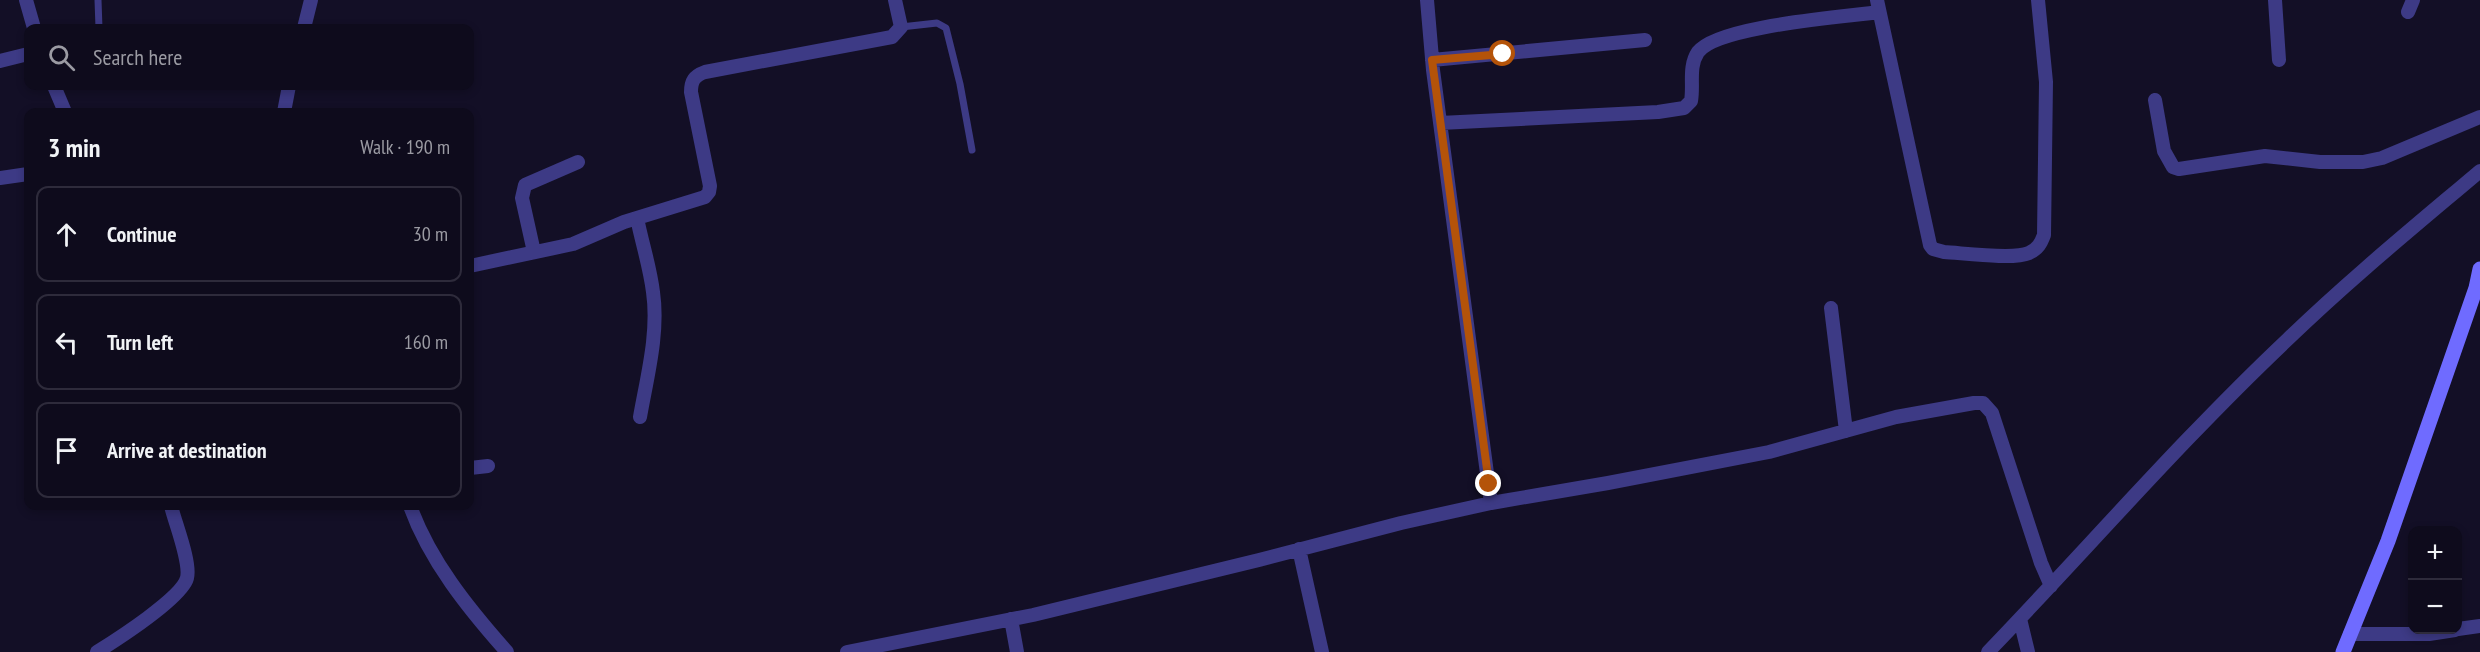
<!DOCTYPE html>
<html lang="en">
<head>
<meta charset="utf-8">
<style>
  body { margin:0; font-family:"PT Sans Narrow",sans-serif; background:#1c1929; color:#f1f3f6 }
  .controls { position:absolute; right:18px; bottom:18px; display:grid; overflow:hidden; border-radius:12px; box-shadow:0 3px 9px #0003 }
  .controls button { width:54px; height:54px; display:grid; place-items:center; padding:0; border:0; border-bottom:2px solid #2e2b3b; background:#0e0b1c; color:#f1f3f6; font:30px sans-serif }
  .stop { position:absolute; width:18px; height:18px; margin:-14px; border:4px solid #b45309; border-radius:50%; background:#fff }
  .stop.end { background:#b45309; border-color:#fff; box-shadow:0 2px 6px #0008 }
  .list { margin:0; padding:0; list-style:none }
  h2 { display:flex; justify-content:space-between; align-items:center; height:78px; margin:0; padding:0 24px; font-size:26px }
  h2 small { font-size:20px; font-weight:400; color:#9b9ba3 }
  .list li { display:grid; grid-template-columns:39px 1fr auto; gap:18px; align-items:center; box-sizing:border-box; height:96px; margin:0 12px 12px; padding:0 12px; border:2px solid #2e2b3b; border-radius:12px }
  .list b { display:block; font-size:22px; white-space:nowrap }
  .list em { font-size:20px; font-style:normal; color:#9b9ba3 }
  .icon { flex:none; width:33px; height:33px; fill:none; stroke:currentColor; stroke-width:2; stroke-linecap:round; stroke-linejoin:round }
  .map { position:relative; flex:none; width:2480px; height:652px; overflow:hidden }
  .search { position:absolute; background:#0e0b1c; box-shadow:0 3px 9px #0003; left:24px; top:24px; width:450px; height:66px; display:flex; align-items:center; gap:15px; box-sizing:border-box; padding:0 21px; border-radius:12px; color:#9b9ba3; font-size:22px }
  .panel { position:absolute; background:#0e0b1c; box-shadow:0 3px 9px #0003; left:24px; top:108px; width:450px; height:402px; border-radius:12px }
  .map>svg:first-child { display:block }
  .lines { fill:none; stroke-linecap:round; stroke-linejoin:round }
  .lane { stroke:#3d3a85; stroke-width:7 }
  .street { stroke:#3d3a85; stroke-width:14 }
  .secondary { stroke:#6f6bff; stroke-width:15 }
  .route { stroke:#b45309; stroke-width:8 }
</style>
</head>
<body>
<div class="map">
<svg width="2480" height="652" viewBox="0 0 2480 652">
  <rect width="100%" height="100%" fill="#130f26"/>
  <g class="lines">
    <path class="lane" d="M98 0 99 28
      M901 27 937 23 946 28 960 84 972 150"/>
    <path class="street" d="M26 0 34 28
      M1427 0 1433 70 1491 503
      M1877 0 1930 245 1933 249 1944 252C1963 253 2013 260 2029 253 2038 249 2041 243 2044 235L2046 82 2038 0
      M2275 0 2279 60
      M2408 12 2413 0
      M304 28 311 0
      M1432 60 1645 40
      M0 61 28 54
      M54 86 65 112
      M2155 100 2164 151 2173 167 2179 169 2265 156 2320 162H2363L2382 158 2480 117
      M284 112 289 86
      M1440 123 1658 112 1684 108 1691 101C1694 85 1688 67 1698 52 1717 26 1843 17 1879 12
      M0 178 28 174
      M637 218C642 243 650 267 653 292 659 333 647 377 640 417
      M534 252 522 198 525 185 578 162
      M470 266 573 244 624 222 705 197 709 192 710 186 691 92C691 81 694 76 705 72L892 37 901 27 895 0
      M1831 308 1846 431
      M470 468 488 466
      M410 506C430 561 468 608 507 652
      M1299 549 1322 652
      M1011 619 1017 652
      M2020 619 2028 652
      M2458 629 2480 626
      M2350 634H2429L2455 630
      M97 652C116 640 182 598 187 578 191 562 175 523 171 506
      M847 652 1033 615 1259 560 1401 523 1491 503 1608 483 1769 452 1896 417 1974 403H1983L1992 413 2041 563 2051 586
      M1988 652C2088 548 2183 438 2288 339 2349 280 2415 226 2480 171"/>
    <path class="secondary" d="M2343 652 2388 541 2476 288 2480 269"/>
  </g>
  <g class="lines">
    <path class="route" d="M1489 484 1432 60 1503 54"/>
  </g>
</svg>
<div class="controls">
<button>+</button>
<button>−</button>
</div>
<div class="stop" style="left:1503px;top:54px"></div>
<div class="stop end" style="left:1489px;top:484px"></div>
<div class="search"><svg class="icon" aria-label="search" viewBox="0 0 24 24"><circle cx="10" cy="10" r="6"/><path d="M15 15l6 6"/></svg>Search here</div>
<section class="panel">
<h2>3 min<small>Walk · 190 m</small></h2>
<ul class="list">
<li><svg class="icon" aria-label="ahead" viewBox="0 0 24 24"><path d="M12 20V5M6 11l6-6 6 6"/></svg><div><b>Continue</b></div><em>30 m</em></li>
<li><svg class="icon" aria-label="left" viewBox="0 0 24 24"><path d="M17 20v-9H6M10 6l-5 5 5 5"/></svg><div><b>Turn left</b></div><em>160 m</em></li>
<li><svg class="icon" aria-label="arrive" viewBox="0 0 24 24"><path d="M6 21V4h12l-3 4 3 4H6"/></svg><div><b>Arrive at destination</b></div></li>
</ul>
</section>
</div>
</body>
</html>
